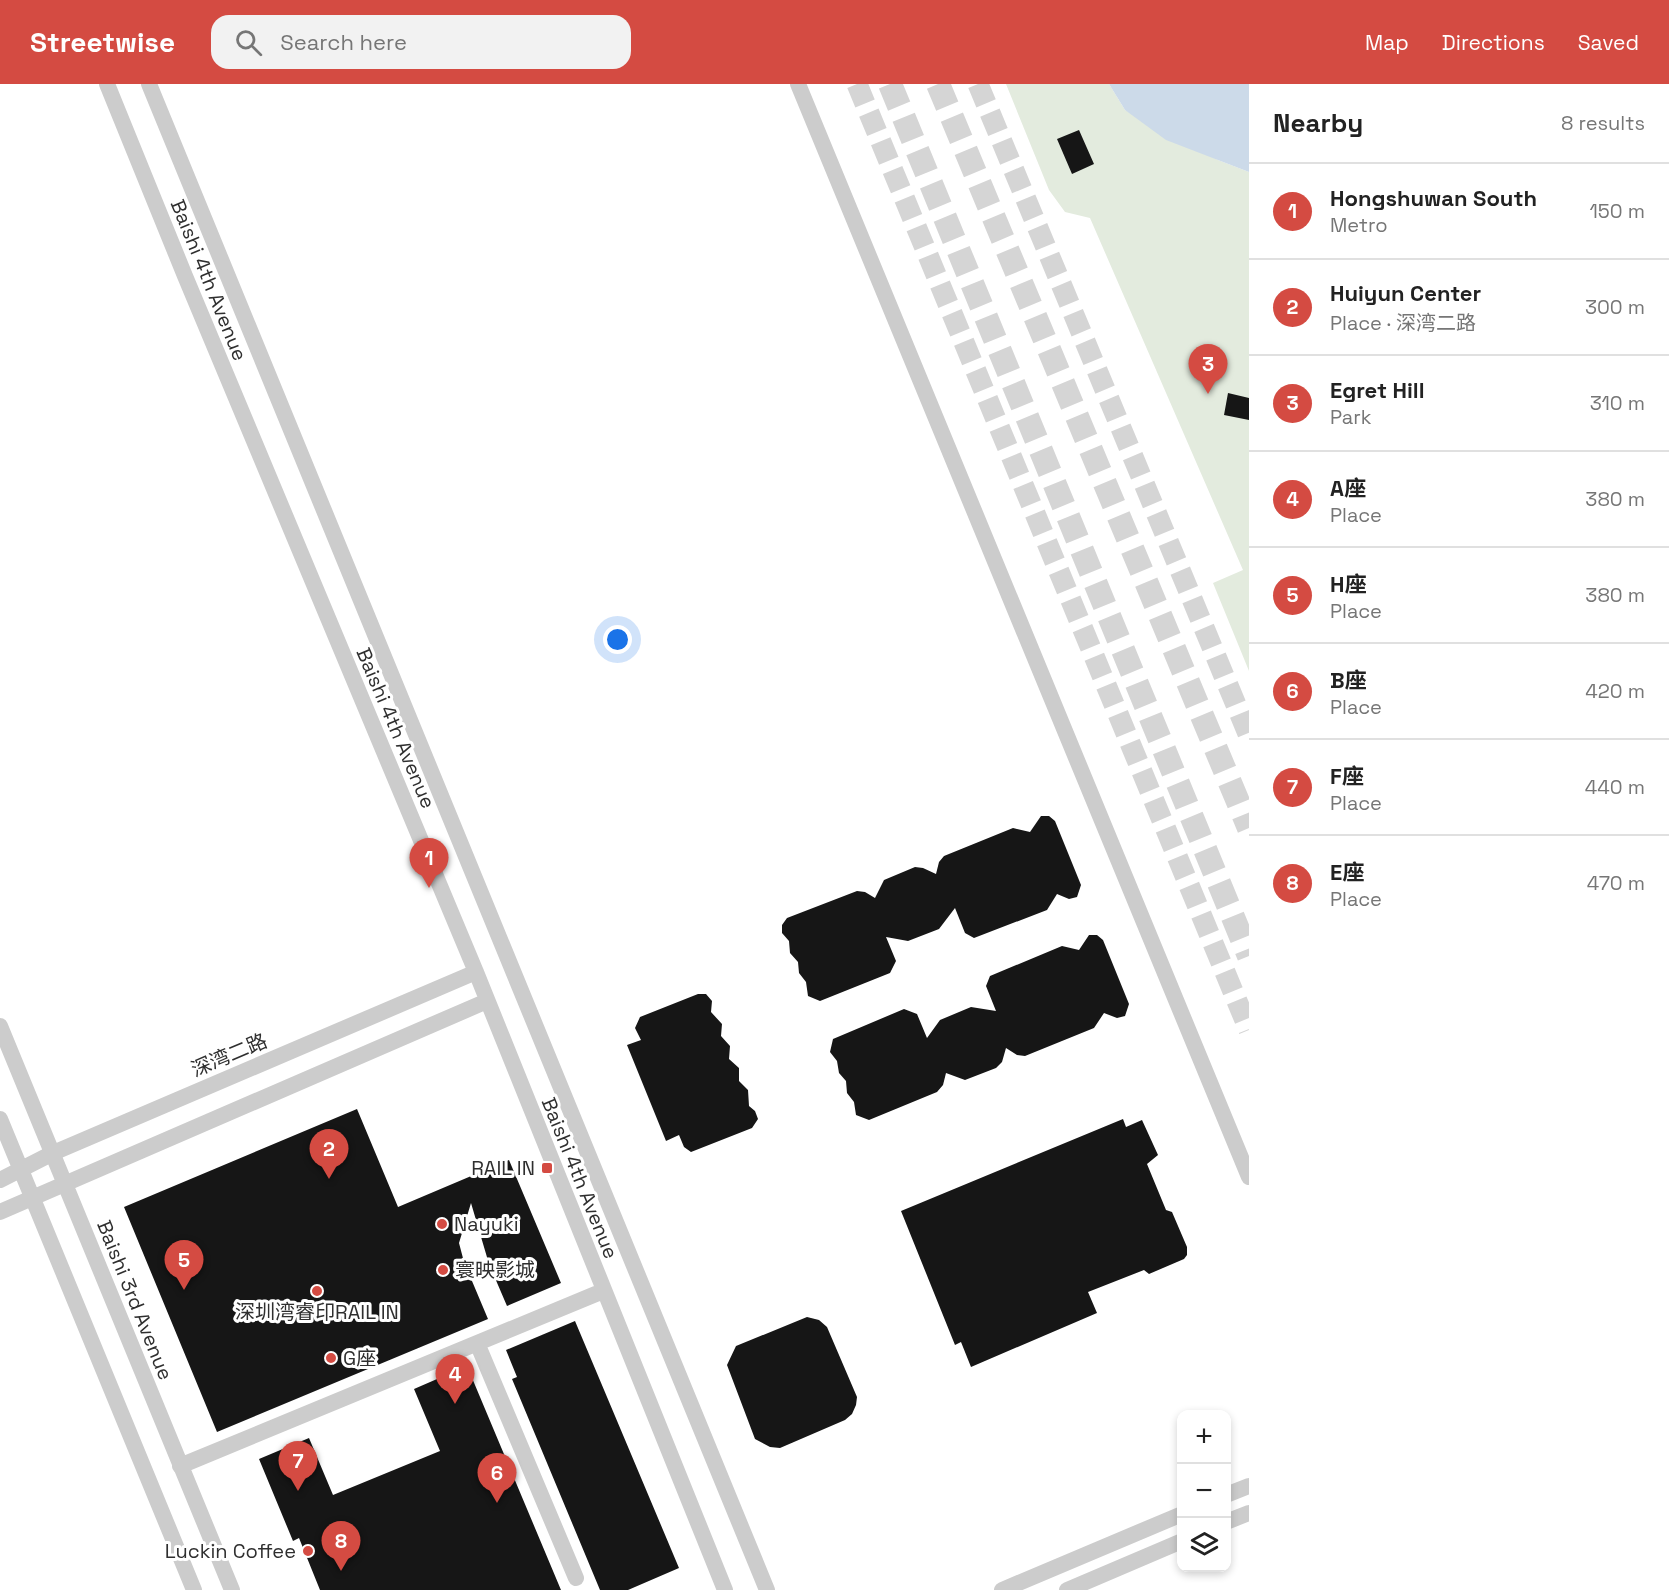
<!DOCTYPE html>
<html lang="en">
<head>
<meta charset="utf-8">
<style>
  body { margin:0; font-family:"Space Grotesk","Noto Sans SC",sans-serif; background:#f2f2f2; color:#222 }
  .controls { position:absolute; right:18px; bottom:18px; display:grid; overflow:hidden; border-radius:12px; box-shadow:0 3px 9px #0003 }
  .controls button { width:54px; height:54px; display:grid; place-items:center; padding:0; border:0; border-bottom:2px solid #e0e0e0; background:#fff; color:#222; font:30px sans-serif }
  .you { position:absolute; left:618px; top:556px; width:21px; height:21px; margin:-15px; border:4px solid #fff; border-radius:50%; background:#1a73e8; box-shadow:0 0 0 9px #1a73e833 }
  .badge { display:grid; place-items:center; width:39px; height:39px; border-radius:50%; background:#d44b42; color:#fff; font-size:20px; font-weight:700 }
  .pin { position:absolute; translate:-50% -50px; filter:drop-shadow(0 2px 3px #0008) }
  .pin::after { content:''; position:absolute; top:32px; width:21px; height:18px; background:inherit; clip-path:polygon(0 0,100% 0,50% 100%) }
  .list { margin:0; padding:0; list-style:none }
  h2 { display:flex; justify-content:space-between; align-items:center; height:78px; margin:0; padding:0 24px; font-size:26px }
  h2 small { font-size:20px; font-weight:400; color:#767676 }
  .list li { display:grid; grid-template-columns:39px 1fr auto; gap:18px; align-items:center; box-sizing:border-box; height:96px; padding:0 24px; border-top:2px solid #e0e0e0 }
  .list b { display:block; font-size:22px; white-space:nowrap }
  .list p { margin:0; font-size:20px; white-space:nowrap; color:#767676 }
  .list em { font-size:20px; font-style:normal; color:#767676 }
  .icon { flex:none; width:33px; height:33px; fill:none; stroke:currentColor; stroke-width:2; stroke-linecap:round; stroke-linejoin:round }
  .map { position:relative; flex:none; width:1249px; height:1506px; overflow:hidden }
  header { display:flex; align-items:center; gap:36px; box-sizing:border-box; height:84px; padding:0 30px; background:#d44b42; color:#fff }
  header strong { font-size:28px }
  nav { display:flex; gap:33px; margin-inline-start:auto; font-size:21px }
  .search { width:420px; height:54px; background:#f2f2f2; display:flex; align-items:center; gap:15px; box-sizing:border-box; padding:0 21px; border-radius:18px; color:#767676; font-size:22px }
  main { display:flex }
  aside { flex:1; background:#fff }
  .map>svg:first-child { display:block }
  .green { fill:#e3ebde }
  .water { fill:#ccdae9 }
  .building { fill:#161616 }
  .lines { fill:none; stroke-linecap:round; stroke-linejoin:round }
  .major-tunnel { stroke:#d5d5d5; stroke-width:21; stroke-dasharray:21 10; stroke-linecap:butt }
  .highway-tunnel { stroke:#d5d5d5; stroke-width:24; stroke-dasharray:24 12; stroke-linecap:butt }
  .minor { stroke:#ccc; stroke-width:16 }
  .poi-dot { fill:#d44b42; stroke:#fff; stroke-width:2 }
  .labels { text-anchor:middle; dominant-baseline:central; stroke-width:6; stroke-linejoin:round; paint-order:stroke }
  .street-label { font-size:20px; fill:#2f2f2f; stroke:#fff }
  .poi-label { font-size:20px; fill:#2f2f2f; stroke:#fff; text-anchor:start }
</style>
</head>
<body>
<header>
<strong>Streetwise</strong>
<div class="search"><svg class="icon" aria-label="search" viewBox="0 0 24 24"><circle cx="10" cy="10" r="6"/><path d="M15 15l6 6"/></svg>Search here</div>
<nav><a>Map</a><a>Directions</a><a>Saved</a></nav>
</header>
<main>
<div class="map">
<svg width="1249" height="1506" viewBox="0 0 1249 1506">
  <rect width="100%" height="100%" fill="#fff"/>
  <path class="green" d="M1006 0H1109L1125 26 1218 76 1249 88V587L1213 499 1243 486 1090 134 1065 128 1049 106Z"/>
  <path class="water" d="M1109 0H1249V88L1166 56 1125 26Z"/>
  <path class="building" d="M1079 46 1094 80 1072 90 1057 55Z
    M1228 309 1249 314V336L1224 331Z
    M1041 732H1049L1055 737 1081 801 1077 813 1069 815 1057 810 1047 826 974 854 965 849 955 824 939 845 908 857 886 853 896 877 890 889 820 917 808 912 806 898 799 889 798 878 790 869 789 857 782 849V841L787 834 857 807 865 808 875 814 884 796 915 783 923 784 936 790 939 778 944 772 1013 744 1030 748Z
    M1089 851H1097L1103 856 1129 920 1125 932 1117 934 1104 929 1094 944 1025 972 1017 971 1006 964 1002 978 996 984 965 996 946 989 943 1001 937 1008 869 1036 856 1031 854 1018 847 1009 846 997 839 989 837 977 830 968 833 955 904 925 917 930 927 954 940 936 971 923 996 927 986 902 990 892 1062 862 1079 866Z
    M698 910H706L712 917 711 928 722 940 721 952 730 962 729 975 739 984V997L748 1006 749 1022 755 1027 758 1035 752 1044 691 1068 684 1063 679 1051 666 1057 627 961 641 956 635 944 640 933Z
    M357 1025 398 1123 509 1076 561 1199 507 1222 489 1180 471 1119 459 1159 464 1178 488 1235 217 1348 124 1123Z
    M1123 1035 1126 1043 1142 1036 1158 1071 1147 1080 1166 1126 1172 1128 1187 1163V1171L1184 1175 1149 1190 1144 1186 1088 1208 1097 1229 971 1283 961 1258 955 1261 901 1127Z
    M807 1233 819 1236 827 1243 857 1313 856 1321 852 1330 845 1336 780 1364 770 1363 755 1355 727 1281 736 1262Z
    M575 1237 679 1484 628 1506H600L512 1295 517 1293 506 1266Z
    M467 1282 561 1506H320L299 1454 293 1457 259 1375 309 1354 333 1411 440 1367 414 1305Z"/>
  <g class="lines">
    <path class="major-tunnel" d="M857 0 1249 946
      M978 0 1249 652"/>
    <path class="highway-tunnel" d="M890 0 1249 872
      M938 0 1249 744"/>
    <path class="minor" d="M107 0 185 192 476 888 725 1506
      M149 0 767 1506
      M798 0 1249 1093
      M0 942 232 1506
      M0 1035 194 1506
      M0 1096 53 1069 476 888
      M0 1128 487 917
      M477 1259 576 1494
      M180 1382 603 1207
      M1226 1411 1249 1402
      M1226 1438 1249 1429
      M1002 1506 1182 1430
      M1067 1506 1182 1457"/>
  </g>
  <g class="poi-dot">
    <rect x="541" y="1078" width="12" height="12" rx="3"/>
    <circle cx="442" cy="1140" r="6"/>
    <circle cx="443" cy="1186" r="6"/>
    <circle cx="317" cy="1207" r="6"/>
    <circle cx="331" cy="1274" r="6"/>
    <circle cx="308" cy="1467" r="6"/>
  </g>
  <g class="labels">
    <g class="street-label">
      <text transform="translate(209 196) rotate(68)">Baishi 4th Avenue</text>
      <text transform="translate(396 644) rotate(67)">Baishi 4th Avenue</text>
      <text transform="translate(229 971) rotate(-23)">深湾二路</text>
      <text transform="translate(580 1094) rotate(68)">Baishi 4th Avenue</text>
      <text transform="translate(135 1216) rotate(68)">Baishi 3rd Avenue</text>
    </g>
    <g class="poi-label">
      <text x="535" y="1084" text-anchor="end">RAIL IN</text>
      <text x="454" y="1140">Nayuki</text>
      <text x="455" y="1186">寰映影城</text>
      <text x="317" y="1228" text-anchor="middle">深圳湾睿印RAIL IN</text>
      <text x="343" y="1274">G座</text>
      <text x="296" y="1467" text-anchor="end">Luckin Coffee</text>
    </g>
  </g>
</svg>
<div class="controls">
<button>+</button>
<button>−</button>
<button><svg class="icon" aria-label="layers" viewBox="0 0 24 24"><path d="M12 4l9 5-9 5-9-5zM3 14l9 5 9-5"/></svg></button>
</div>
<div class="you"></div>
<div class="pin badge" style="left:429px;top:804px">1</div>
<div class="pin badge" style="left:329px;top:1095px">2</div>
<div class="pin badge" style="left:1208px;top:310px">3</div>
<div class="pin badge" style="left:455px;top:1320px">4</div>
<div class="pin badge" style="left:184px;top:1206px">5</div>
<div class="pin badge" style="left:497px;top:1419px">6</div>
<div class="pin badge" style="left:298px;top:1407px">7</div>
<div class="pin badge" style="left:341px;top:1487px">8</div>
</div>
<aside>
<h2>Nearby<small>8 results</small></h2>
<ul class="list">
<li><span class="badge">1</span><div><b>Hongshuwan South</b><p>Metro</p></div><em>150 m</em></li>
<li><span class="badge">2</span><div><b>Huiyun Center</b><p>Place · 深湾二路</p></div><em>300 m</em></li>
<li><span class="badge">3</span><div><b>Egret Hill</b><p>Park</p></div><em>310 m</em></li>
<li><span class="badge">4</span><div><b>A座</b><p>Place</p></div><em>380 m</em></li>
<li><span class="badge">5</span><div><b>H座</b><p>Place</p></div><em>380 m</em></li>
<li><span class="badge">6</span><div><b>B座</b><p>Place</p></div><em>420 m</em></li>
<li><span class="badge">7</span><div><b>F座</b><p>Place</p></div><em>440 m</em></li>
<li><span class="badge">8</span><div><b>E座</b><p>Place</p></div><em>470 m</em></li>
</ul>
</aside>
</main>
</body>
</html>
